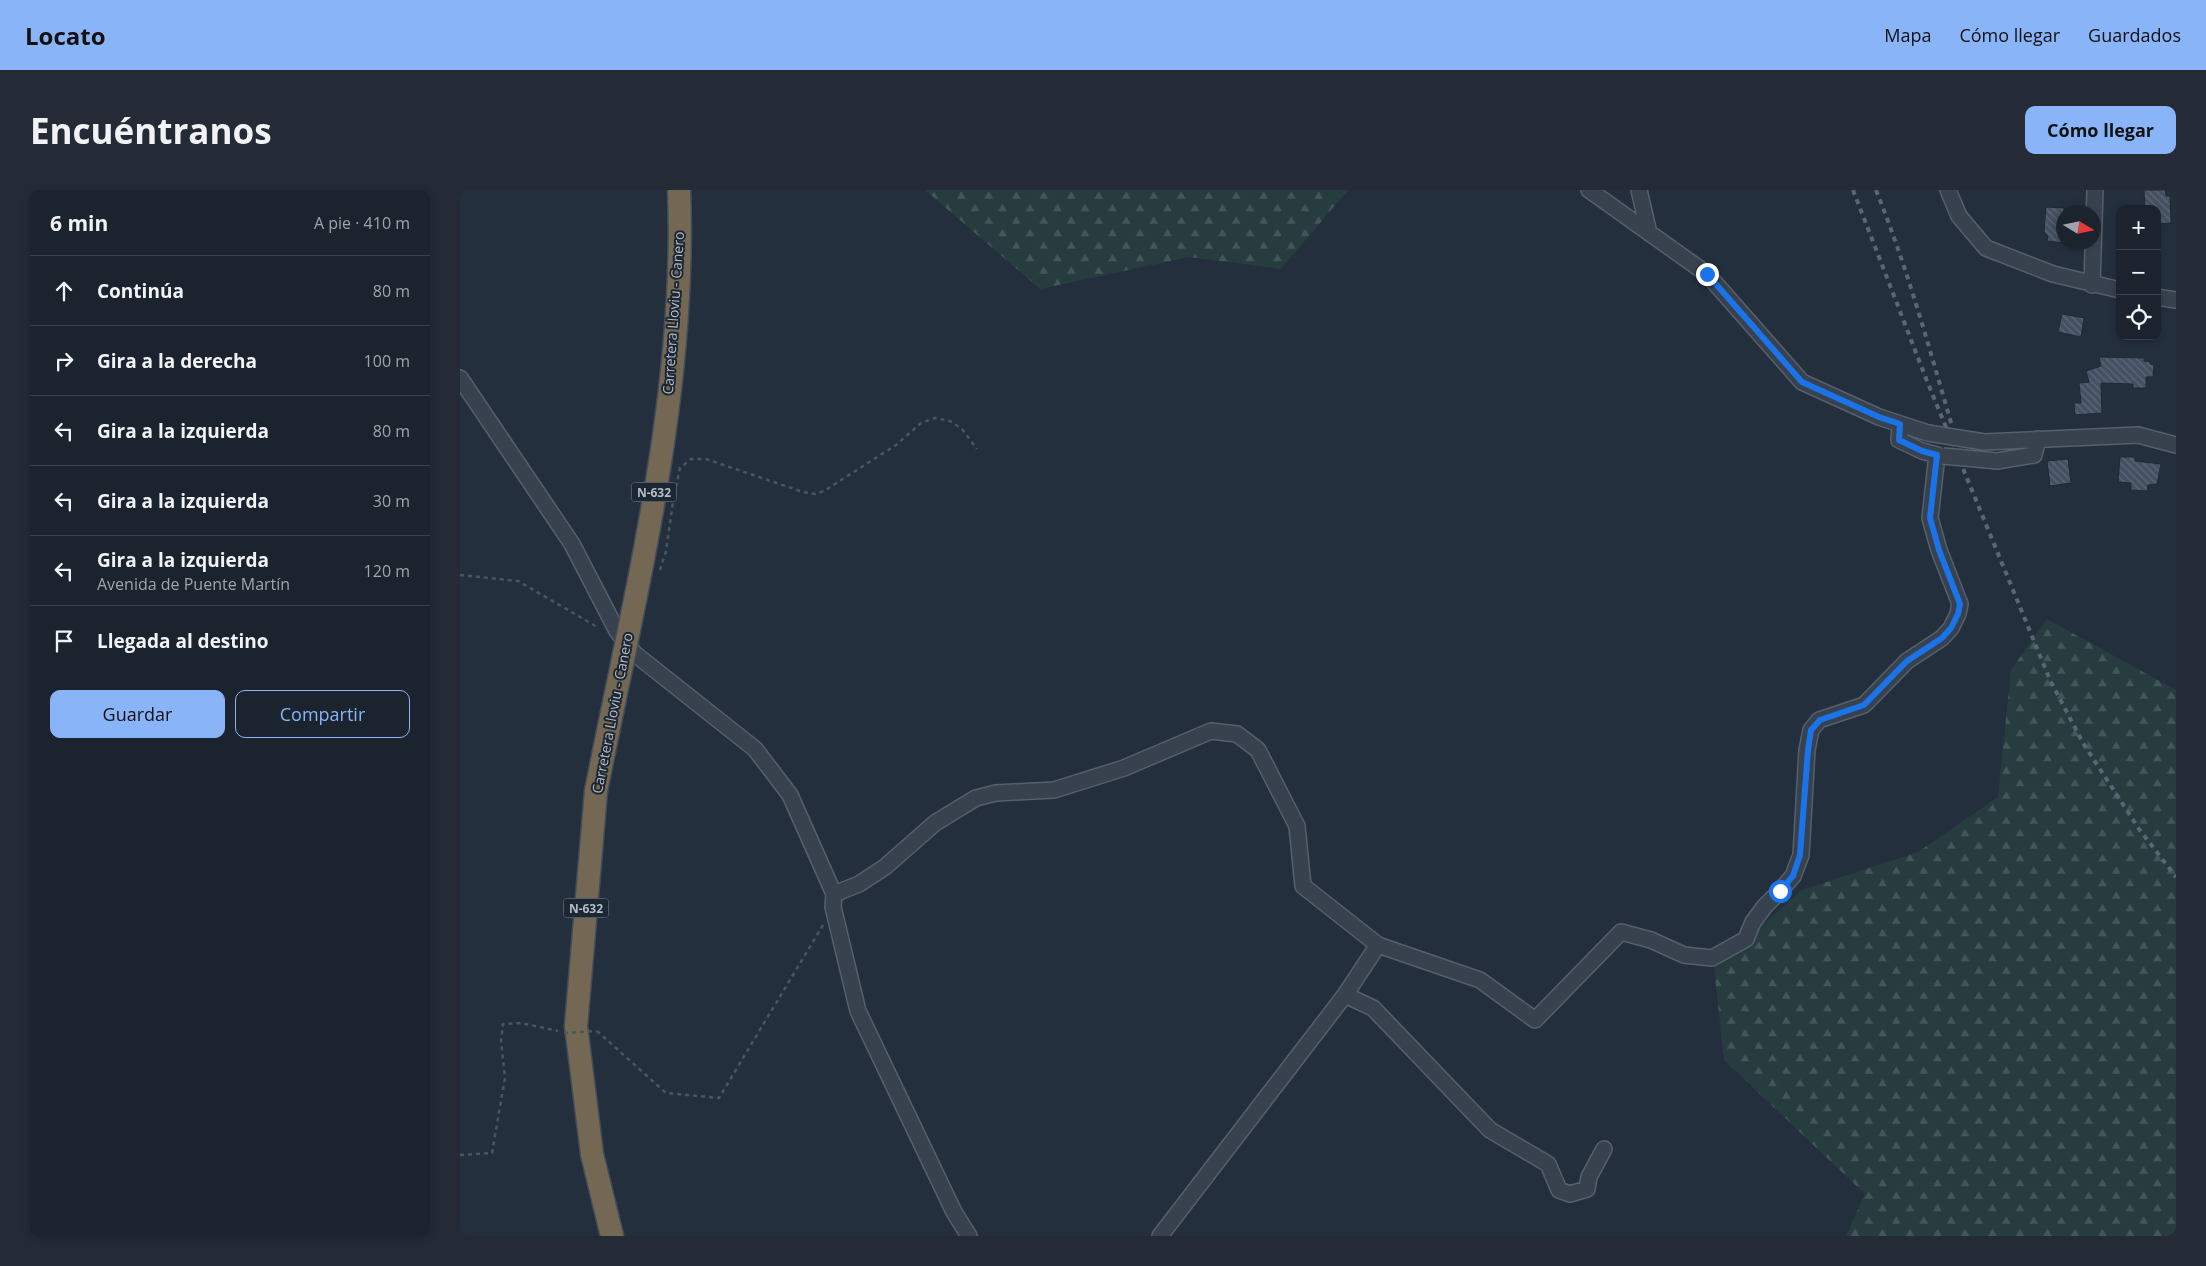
<!DOCTYPE html>
<html lang="es">
<head>
<meta charset="utf-8">
<style>
  body { margin:0; font-family:"Open Sans",sans-serif; background:#242b36; color:#f1f3f6 }
  .controls { position:absolute; right:15px; top:15px; display:grid; overflow:hidden; border-radius:10px; box-shadow:0 2px 8px #0003 }
  .controls button { width:45px; height:45px; display:grid; place-items:center; padding:0; border:0; border-bottom:1px solid #39404a; background:#1b232e; color:#f1f3f6; font:25px sans-serif }
  .compass { position:absolute; left:1596px; top:15px; width:45px; height:45px; border-radius:50%; background:#1b232e; box-shadow:0 2px 8px #0003; rotate:100deg }
  .stop { position:absolute; width:15px; height:15px; margin:-11px; border:4px solid #1a73e8; border-radius:50%; background:#fff }
  .stop.end { background:#1a73e8; border-color:#fff; box-shadow:0 1px 5px #0008 }
  .list { margin:0; padding:0; list-style:none }
  h2 { display:flex; justify-content:space-between; align-items:center; height:65px; margin:0; padding:0 20px; font-size:21px }
  h2 small { font-size:16px; font-weight:400; color:#a0a4aa }
  .list li { display:grid; grid-template-columns:32px 1fr auto; gap:15px; align-items:center; box-sizing:border-box; height:70px; padding:0 20px; border-top:1px solid #39404a }
  .list b { display:block; font-size:19px; white-space:nowrap }
  .list p { margin:0; font-size:16px; white-space:nowrap; color:#a0a4aa }
  .list em { font-size:16px; font-style:normal; color:#a0a4aa }
  .actions { display:flex; gap:10px; padding:15px 20px }
  .actions a { flex:1; padding:11px 0; border:1px solid #8ab4f8; border-radius:10px; text-align:center; font-size:18px; color:#8ab4f8 }
  .actions .main { background:#8ab4f8; color:#111 }
  .icon { flex:none; width:28px; height:28px; fill:none; stroke:currentColor; stroke-width:2; stroke-linecap:round; stroke-linejoin:round }
  .map { position:relative; flex:none; width:1716px; height:1046px; overflow:hidden; border-radius:10px }
  header { display:flex; align-items:center; gap:30px; box-sizing:border-box; height:70px; padding:0 25px; background:#8ab4f8; color:#111 }
  header strong { font-size:24px }
  nav { display:flex; gap:28px; margin-inline-start:auto; font-size:18px }
  .intro { display:flex; align-items:center; justify-content:space-between; box-sizing:border-box; height:120px; padding:0 30px }
  h1 { margin:0; font-size:35px }
  .button { padding:12px 22px; border-radius:10px; background:#8ab4f8; color:#111; font-size:18px; font-weight:700 }
  main { display:flex; gap:30px; padding:0 30px }
  aside { flex:1; background:#1b232e; border-radius:10px; box-shadow:0 2px 8px #0003 }
  .map>svg:first-child { display:block }
  .forest { fill:url(#forest-firs) }
  .building { fill:url(#building-back-hatch); stroke:#1f2835 }
  .lines { fill:none; stroke-linecap:round; stroke-linejoin:round }
  .minor-casing { stroke:#565f6c; stroke-width:18 }
  .highway-casing { stroke:#434c59; stroke-width:25 }
  .path { stroke:#44595c; stroke-width:2.5; stroke-dasharray:4 4; stroke-linecap:butt }
  .minor { stroke:#38414e; stroke-width:15 }
  .highway { stroke:#746855; stroke-width:22 }
  .rail { stroke:#5a6575; stroke-width:4; stroke-dasharray:5 5; stroke-linecap:butt }
  .minor-bridge-casing { stroke:#565f6c; stroke-width:18; stroke-linecap:butt }
  .highway-bridge-casing { stroke:#434c59; stroke-width:25; stroke-linecap:butt }
  .path-bridge { stroke:#44595c; stroke-width:2.5; stroke-dasharray:4 4; stroke-linecap:butt }
  .minor-bridge { stroke:#38414e; stroke-width:15 }
  .highway-bridge { stroke:#746855; stroke-width:22 }
  .route { stroke:#1a73e8; stroke-width:6 }
  .labels { text-anchor:middle; dominant-baseline:central; stroke-width:4; stroke-linejoin:round; paint-order:stroke }
  .shield { fill:#1d2633; stroke:#878f9c; stroke-width:1 }
  .shield-label { font-size:12px; font-weight:bold; fill:#b4bcc9 }
  .street-label { font-size:14px; fill:#b4bcc9; stroke:#1d2633 }
</style>
</head>
<body>
<header>
<strong>Locato</strong>
<nav><a>Mapa</a><a>Cómo llegar</a><a>Guardados</a></nav>
</header>
<div class="intro"><h1>Encuéntranos</h1><a class="button">Cómo llegar</a></div>
<main>
<aside>
<h2>6 min<small>A pie · 410 m</small></h2>
<ul class="list">
<li><svg class="icon" aria-label="ahead" viewBox="0 0 24 24"><path d="M12 20V5M6 11l6-6 6 6"/></svg><div><b>Continúa</b></div><em>80 m</em></li>
<li><svg class="icon" aria-label="right" viewBox="0 0 24 24"><path d="M7 20v-9h11M14 6l5 5-5 5"/></svg><div><b>Gira a la derecha</b></div><em>100 m</em></li>
<li><svg class="icon" aria-label="left" viewBox="0 0 24 24"><path d="M17 20v-9H6M10 6l-5 5 5 5"/></svg><div><b>Gira a la izquierda</b></div><em>80 m</em></li>
<li><svg class="icon" aria-label="left" viewBox="0 0 24 24"><path d="M17 20v-9H6M10 6l-5 5 5 5"/></svg><div><b>Gira a la izquierda</b></div><em>30 m</em></li>
<li><svg class="icon" aria-label="left" viewBox="0 0 24 24"><path d="M17 20v-9H6M10 6l-5 5 5 5"/></svg><div><b>Gira a la izquierda</b><p>Avenida de Puente Martín</p></div><em>120 m</em></li>
<li><svg class="icon" aria-label="arrive" viewBox="0 0 24 24"><path d="M6 21V4h12l-3 4 3 4H6"/></svg><div><b>Llegada al destino</b></div></li>
</ul>
<div class="actions"><a class="main">Guardar</a><a>Compartir</a></div>
</aside>
<div class="map">
<svg width="1716" height="1046" viewBox="0 0 1716 1046">
  <defs>
    <pattern id="forest-firs" width="22" height="20" patternUnits="userSpaceOnUse" patternTransform="scale(1.25)"><rect width="22" height="20" fill="#263c3f"/><path d="M5 1l3.5 6h-7zM16 11l3.5 6h-7z" fill="#435659"/></pattern>
    <pattern id="building-back-hatch" width="6" height="6" patternUnits="userSpaceOnUse" patternTransform="scale(1.25)"><rect width="6" height="6" fill="#455162"/><path d="M-1 5l2 2M0 0l6 6M5-1l2 2" fill="none" stroke="#5d6877"/></pattern>
  </defs>
  <rect width="100%" height="100%" fill="#242f3e"/>
  <path class="forest" d="M465 0H888L821 79 729 67 580 99Z
    M1587 429 1716 500V1046H1386L1405 1004 1264 870 1254 777 1342 700 1458 662 1538 607 1551 480Z"/>
  <path class="building" d="M1684 0H1705L1706 6H1710L1711 33 1697 34V19H1685Z
    M1586 17 1604 18V53L1587 51 1588 46 1584 42Z
    M1602 124 1624 128 1621 147 1598 142Z
    M1639 167 1684 168V171L1690 172V174L1694 175 1693 187H1686V198H1673V194L1641 193 1642 223 1615 225 1614 213H1621L1619 193 1629 192 1626 181 1641 176Z
    M1660 267H1675V271L1701 274 1697 294 1688 295 1687 301 1671 300V293L1658 292Z
    M1608 269 1611 293 1590 296 1587 271Z"/>
  <g class="lines">
    <defs>
      <path id="minor" d="M1129 0 1247 84 1342 192 1419 227 1468 243
        M1179 0 1189 43
        M1488 0 1499 26 1526 58 1593 84 1660 100
        M1632 95 1635 0
        M1697 107 1716 110
        M0 188 112 354 157 441 175 464 295 559 330 605 374 704 373 717 398 821 494 1022 509 1046
        M1524 252 1678 245 1716 255
        M1527 270 1537 271 1574 265 1578 249
        M374 704 399 694 425 677 475 633 516 608 536 603 594 600 664 578 751 541 777 544 798 560 837 636 843 696 918 755 1020 790 1075 830 1161 742 1191 750 1224 765 1252 768 1286 749 1293 732 1305 716 1320 701 1333 686 1341 665 1347 560 1351 540 1359 530 1404 515 1447 471 1482 448 1491 438 1498 424 1500 414 1479 360 1470 328 1477 265 1462 261 1439 250 1440 234
        M885 805 913 818 1030 940 1088 974 1099 1000 1110 1004 1127 999 1129 987 1144 959
        M700 1046 885 805 918 755"/>
      <path id="highway" d="M136 601 116 836 132 964 152 1046"/>
    </defs>
    <use href="#minor" class="minor-casing"/>
    <use href="#highway" class="highway-casing"/>
    <path class="path" d="M216 297 220 278 231 269H246L343 302 355 304 364 301 436 255 461 233 475 228 490 231 502 239 517 259
      M200 380 206 361 213 312
      M0 385 58 391 139 438
      M137 841 206 903 259 908 363 735
      M0 965 32 963 45 888 41 851 43 834 61 833 98 841"/>
    <use href="#minor" class="minor"/>
    <use href="#highway" class="highway"/>
    <path class="rail" d="M1393 0 1467 191 1590 490 1623 553 1679 639 1716 687
      M1416 0C1447 77 1469 157 1492 236"/>
    <defs>
      <path id="minor-bridge" d="M1468 243 1524 252
        M1483 266 1527 270"/>
      <path id="highway-bridge" d="M136 601C175 403 227 203 219 0"/>
    </defs>
    <use href="#minor-bridge" class="minor-bridge-casing"/>
    <use href="#highway-bridge" class="highway-bridge-casing"/>
    <path class="path-bridge" d="M104 843 137 841"/>
    <use href="#minor-bridge" class="minor-bridge"/>
    <use href="#highway-bridge" class="highway-bridge"/>
  </g>
  <g class="lines">
    <path class="route" d="M1247 84 1342 192 1419 227 1440 234 1439 250 1462 261 1477 265 1470 328 1479 360 1500 414 1498 424 1491 438 1482 448 1447 471 1404 515 1360 530 1351 540 1348 560 1340 665 1333 686 1320 701"/>
  </g>
  <g class="labels">
    <g class="shield">
      <rect x="171.5" y="292.5" width="45" height="19" rx="4"/>
      <rect x="103.5" y="708.5" width="45" height="19" rx="4"/>
    </g>
    <g class="shield-label">
      <text x="194" y="302">N-632</text>
      <text x="126" y="718">N-632</text>
    </g>
    <g class="street-label">
      <text transform="translate(213 123) rotate(-86)">Carretera Lloviu - Canero</text>
      <text transform="translate(152 523) rotate(-79)">Carretera Lloviu - Canero</text>
    </g>
  </g>
</svg>
<div class="controls">
<button>+</button>
<button>−</button>
<button><svg class="icon" aria-label="locate" viewBox="0 0 24 24"><circle cx="12" cy="12" r="6"/><path d="M12 2v4M12 18v4M2 12h4M18 12h4"/></svg></button>
</div>
<svg class="compass" viewBox="-18 -18 36 36"><path d="M0-13l5 13h-10z" fill="#e53935"/><path d="M0 13l5-13h-10z" fill="#a0a4aa"/></svg>
<div class="stop" style="left:1320px;top:701px"></div>
<div class="stop end" style="left:1247px;top:84px"></div>
</div>
</main>
</body>
</html>
